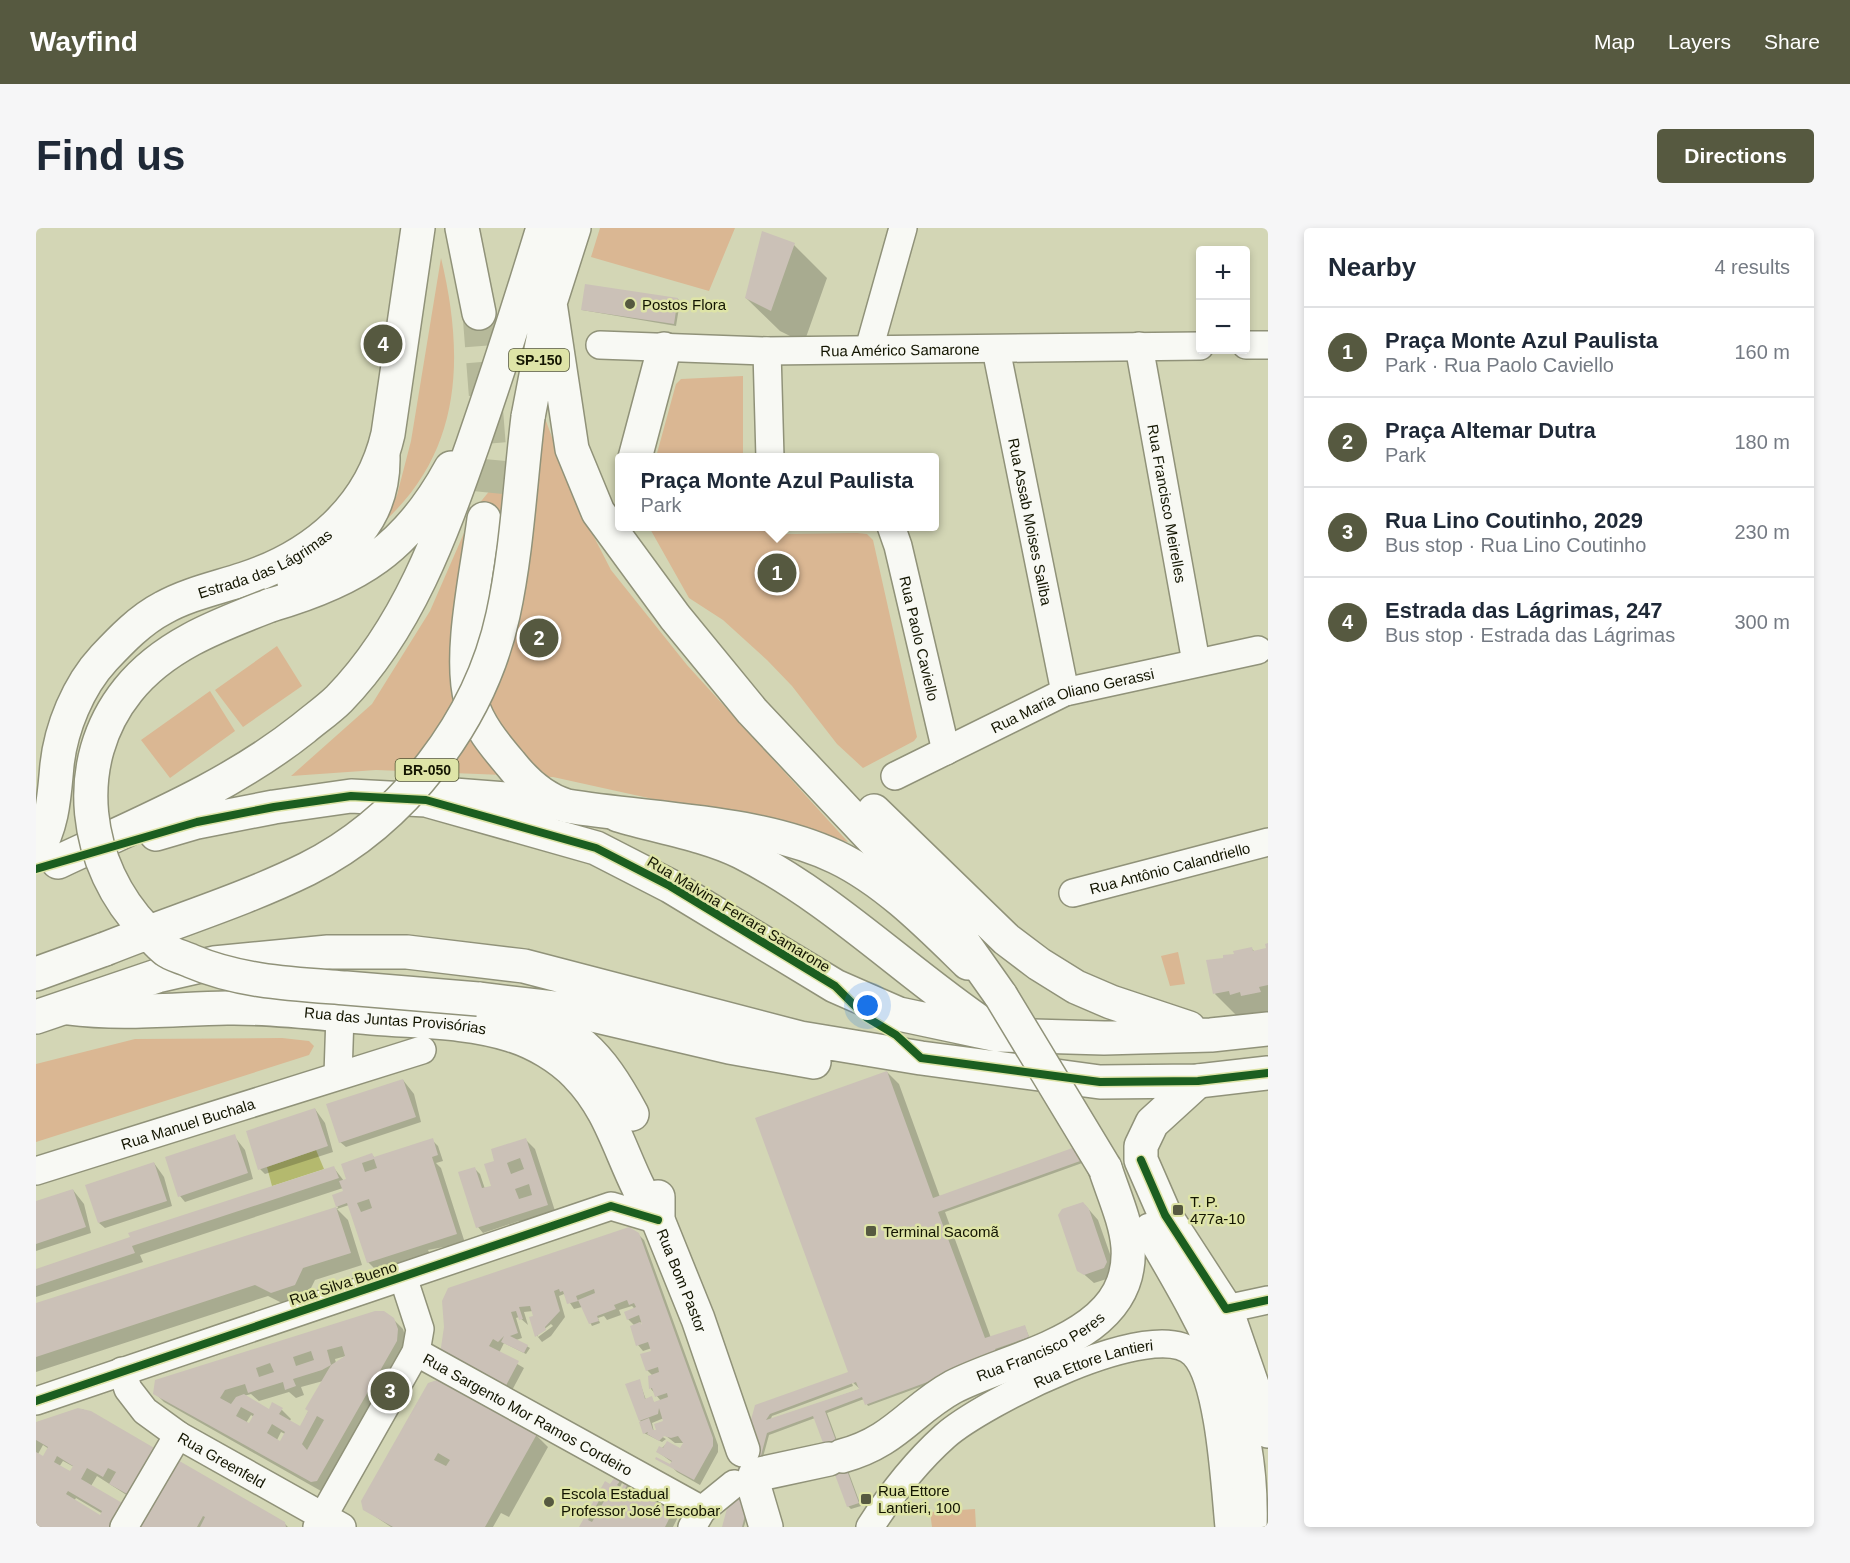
<!DOCTYPE html>
<html lang="en">
<head>
<meta charset="utf-8">
<style>
  body { margin:0; font-family:Arial,sans-serif; background:#f6f6f7; color:#1f2937 }
  .controls { position:absolute; right:18px; top:18px; display:grid; overflow:hidden; border-radius:6px; box-shadow:0 3px 9px #0003 }
  .controls button { width:54px; height:54px; display:grid; place-items:center; padding:0; border:0; border-bottom:2px solid #e0e1e3; background:#fff; color:#1f2937; font:30px sans-serif }
  .you { position:absolute; left:832px; top:778px; width:21px; height:21px; margin:-15px; border:4px solid #fff; border-radius:50%; background:#1a73e8; box-shadow:0 0 0 9px #1a73e833 }
  .badge { display:grid; place-items:center; width:39px; height:39px; border-radius:50%; background:#565940; color:#fff; font-size:20px; font-weight:700 }
  .pin { position:absolute; translate:-50% -50%; border:3px solid #fff; box-shadow:0 2px 6px #0006 }
  .popup { position:absolute; left:579px; top:225px; width:324px; height:78px; box-sizing:border-box; display:grid; place-content:center; border-radius:6px; background:#fff; filter:drop-shadow(0 2px 4px #0005); font-size:20px; white-space:nowrap; color:#747a83 }
  .popup b { font-size:22px; color:#1f2937 }
  .popup::after { content:''; position:absolute; left:50%; top:100%; margin-left:-12px; border:12px solid transparent; border-top-color:#fff }
  .list { margin:0; padding:0; list-style:none }
  h2 { display:flex; justify-content:space-between; align-items:center; height:78px; margin:0; padding:0 24px; font-size:26px }
  h2 small { font-size:20px; font-weight:400; color:#747a83 }
  .list li { display:grid; grid-template-columns:39px 1fr auto; gap:18px; align-items:center; box-sizing:border-box; height:90px; padding:0 24px; border-top:2px solid #e0e1e3 }
  .list b { display:block; font-size:22px; white-space:nowrap }
  .list p { margin:0; font-size:20px; white-space:nowrap; color:#747a83 }
  .list em { font-size:20px; font-style:normal; color:#747a83 }
  .map { position:relative; flex:none; width:1232px; height:1299px; overflow:hidden; border-radius:6px }
  header { display:flex; align-items:center; gap:36px; box-sizing:border-box; height:84px; padding:0 30px; background:#565940; color:#fff }
  header strong { font-size:28px }
  nav { display:flex; gap:33px; margin-inline-start:auto; font-size:21px }
  .intro { display:flex; align-items:center; justify-content:space-between; box-sizing:border-box; height:144px; padding:0 36px }
  h1 { margin:0; font-size:42px }
  .button { padding:15px 27px; border-radius:6px; background:#565940; color:#fff; font-size:21px; font-weight:700 }
  main { display:flex; gap:36px; padding:0 36px }
  aside { flex:1; background:#fff; border-radius:6px; box-shadow:0 3px 9px #0003 }
  .map>svg:first-child { display:block }
  .green { fill:#dab793 }
  .water { fill:#b4b96e }
  .shadow { fill:#0003; fill-rule:evenodd }
  .building { fill:#cbc1b7; fill-rule:evenodd }
  .lines { fill:none; stroke-linecap:round; stroke-linejoin:round }
  .major-tunnel { stroke:#b6b99a; stroke-width:33; stroke-dasharray:33 16; stroke-linecap:butt }
  .minor-casing { stroke:#909279; stroke-width:30 }
  .major-casing { stroke:#909279; stroke-width:36 }
  .highway-casing { stroke:#909279; stroke-width:36 }
  .minor { stroke:#f8f9f4; stroke-width:27 }
  .major { stroke:#f8f9f4; stroke-width:33 }
  .highway { stroke:#f8f9f4; stroke-width:33 }
  .major-bridge-casing { stroke:#909279; stroke-width:36; stroke-linecap:butt }
  .highway-bridge-casing { stroke:#909279; stroke-width:36; stroke-linecap:butt }
  .major-bridge { stroke:#f8f9f4; stroke-width:33 }
  .highway-bridge { stroke:#f8f9f4; stroke-width:33 }
  .cycleway-casing { stroke:#dee4a7; stroke-width:11 }
  .cycleway { stroke:#1b5e20; stroke-width:8 }
  .poi-dot { fill:#565940; stroke:#dee4a7; stroke-width:2 }
  .labels { text-anchor:middle; dominant-baseline:central; stroke-width:5; stroke-linejoin:round; paint-order:stroke }
  .shield { fill:#dee4a7; stroke:#505333; stroke-width:1.5 }
  .shield-label { font-size:14px; font-weight:bold; fill:#131501 }
  .poi-label { font-size:15px; fill:#131501; stroke:#dee4a7; text-anchor:start }
  .street-label { font-size:15px; fill:#131501; stroke:#dee4a7 }
</style>
</head>
<body>
<header>
<strong>Wayfind</strong>
<nav><a>Map</a><a>Layers</a><a>Share</a></nav>
</header>
<div class="intro"><h1>Find us</h1><a class="button">Directions</a></div>
<main>
<div class="map">
<svg width="1232" height="1299" viewBox="0 0 1232 1299">
  <rect width="100%" height="100%" fill="#d3d6b5"/>
  <path class="green" d="M564 0H699L673 63 555 29Z
    M405 30C428 126 427 220 350 292L361 267 375 213Z
    M707 148V229H620L640 156 645 151Z
    M510 193 539 272 575 342 651 437 812 614 517 549 340 542 255 548 336 476 394 383 438 282Z
    M730 299 750 306 821 305 831 306 837 312 881 509 878 513 827 540 801 516 756 458 731 432 687 392 653 370 613 299Z
    M241 418 266 458 207 499 179 462Z
    M174 463 199 503 134 550 105 512Z
    M1142 724 1149 756 1134 758 1125 728Z
    M246 810 273 813 278 818 273 827 0 914V836L99 811Z
    M939 1281 940 1299H896L894 1284Z"/>
  <path class="water" d="M280 922 288 941 236 958 231 939Z"/>
  <path class="shadow" d="M758 17 791 50 768 115 744 103 710 70Z
    M642 71 644 74 640 98 546 82Z
    M1232 717V804L1220 807 1179 766 1200 727 1215 720 1219 724 1232 721Z
    M851 844 863 856 904 969 1042 920 1049 934 909 984 955 1110 989 1099 994 1111 963 1130 832 1178 828 1171 791 1185 825 1278 815 1281 812 1278 779 1190 733 1207 708 1299H687L720 1178 814 1145ZM815 1153 824 1161 734 1193 736 1188 817 1158Z
    M367 852 378 866 385 894 310 919 304 914Z
    M279 881 289 895 297 924 229 946 224 941Z
    M198 908 209 922 217 951 149 974 144 968Z
    M396 912 402 918 407 933 400 935 405 940 429 1015 392 1022 394 1026 341 1043 332 1034 313 977 301 981 312 992 326 1037 279 1052 271 1068 248 1076 232 1068 0 1144V1077L302 980 298 968 309 964 307 960 104 1027 107 1034 0 1069V1042L298 940 308 953 312 952 307 937 336 927 339 930Z
    M490 912 499 921 520 986 486 996 483 993 447 1005 442 999 439 941 444 946 449 961 457 959 458 935Z
    M118 935 128 949 136 978 69 1000 63 995Z
    M37 962 48 976 55 1005 0 1023V975Z
    M1049 977 1062 992 1080 1043 1077 1049 1058 1055 1043 1042Z
    M602 1006 608 1012 682 1217V1224L664 1257 641 1244 635 1238 637 1235 622 1224 631 1215 644 1223 648 1215H639L621 1201 629 1194 628 1190 616 1195 618 1204 630 1211 626 1214 608 1205 604 1192 603 1152 610 1172 615 1170 619 1176 625 1173 615 1161 614 1149 617 1148 611 1142 616 1120 607 1123 602 1117 599 1098 592 1091 599 1081 596 1078 583 1082 585 1087 571 1092 568 1088 562 1090 564 1095 556 1098 546 1079 538 1081 528 1066 523 1068 529 1089 515 1108 506 1114 502 1109 517 1098 515 1096 502 1106V1109L495 1090 499 1089 497 1083 488 1084 492 1097 483 1089 480 1090 486 1110 480 1112 494 1120 490 1126 468 1115 463 1125 488 1140 473 1168 408 1130V1074ZM607 1094 610 1101 602 1095Z
    M357 1091 367 1101 370 1111 369 1123 290 1261 285 1263 128 1174 119 1165ZM310 1128 300 1135 299 1131ZM287 1153 264 1200 253 1194 255 1191 246 1182 233 1183 208 1168 215 1166 223 1173 253 1164 260 1170 268 1167 265 1159ZM215 1187 218 1189 214 1197 210 1195ZM245 1204 249 1206 244 1215 241 1212Z
    M401 1154 500 1207 512 1219 473 1289 465 1285 457 1299H355L328 1281Z
    M47 1181 103 1275 61 1248 55 1258 88 1277 73 1299H0V1195ZM7 1217 13 1221 8 1230 2 1226ZM27 1233 38 1239 34 1245 23 1239ZM40 1270 67 1286 65 1289 38 1273Z
    M141 1234 248 1295 252 1299H103Z
    M584 1253 586 1255 582 1263 595 1271 634 1281 641 1291 637 1299H545L570 1255 575 1258Z
    M590 1256 594 1259 590 1266 586 1262Z"/>
  <path class="building" d="M726 3 759 15 735 83 709 70Z
    M549 56 642 70 638 96 545 82Z
    M1232 715V757L1223 759 1225 764 1205 768 1204 764 1194 767 1193 763 1177 766 1170 732 1187 730V727L1198 726 1197 723 1216 719 1217 723 1230 720 1229 716Z
    M851 843 897 970 1042 918 1047 932 902 984 949 1110 989 1097 993 1109 959 1121 962 1128 829 1177 826 1169 789 1183 823 1275 811 1279 777 1188 731 1205 706 1299H686L719 1177 812 1144 719 890ZM820 1154 823 1161 730 1192 734 1186Z
    M367 851 380 889 303 915 290 876Z
    M279 880 292 918 222 942 210 903Z
    M199 906 212 945 142 969 129 929Z
    M397 910 402 927 396 929 421 1006 331 1035 311 975 300 979 296 967 307 963 303 953 310 951 305 936 336 925 338 929ZM338 931 341 940 329 944 326 935ZM333 971 336 980 325 984 321 975Z
    M490 910 512 977 440 1000 422 944 439 939 446 960 455 958 448 936 458 933 455 921ZM484 930 488 941 475 946 471 935ZM493 956 496 967 483 971 479 961Z
    M118 934 131 973 62 995 49 957Z
    M298 938 303 950 96 1018 99 1025 0 1058V1041L94 1009 92 1005Z
    M37 961 50 999 0 1016V973Z
    M1047 974 1053 981 1071 1034 1068 1040 1048 1047 1041 1043 1022 987 1026 981Z
    M300 979 315 1025 267 1040 259 1057 235 1065 219 1057 0 1129V1075Z
    M593 999 603 1005 677 1210V1218L658 1252 619 1231 620 1229 634 1236 636 1233 620 1224 623 1218 627 1220 631 1213 644 1220 647 1215 642 1208 635 1210 628 1208 623 1213 611 1206 612 1204 607 1206 603 1194 613 1190 617 1202H620L618 1196 627 1193 623 1180 622 1186 603 1193 589 1156 604 1151 609 1171 616 1168 618 1174 632 1169 631 1165 619 1169 616 1160 613 1161 612 1148 623 1144 622 1139 610 1143 607 1135 604 1126 615 1123 612 1114 600 1118 594 1098 604 1094 606 1097 603 1087 591 1092 588 1084 600 1079 598 1075 593 1077 591 1072 578 1077 580 1081 561 1088 563 1093 553 1096 542 1072 559 1065 558 1061 540 1068 542 1073 531 1076 527 1063 524 1064 523 1061 518 1063 524 1083 509 1099 510 1102 499 1109 493 1089 497 1088 494 1078 483 1079 487 1091 483 1092 480 1083 475 1084 482 1105 474 1108 492 1117 488 1125 465 1114 468 1108 462 1114 457 1111 453 1118 483 1133 467 1163 404 1126 408 1099 406 1073 412 1060Z
    M339 1083H348L358 1090 362 1101 361 1113 281 1253 275 1254 117 1166 119 1152ZM306 1118 309 1128 295 1137 291 1122ZM275 1123 278 1132 260 1138 257 1129ZM234 1135 238 1144 223 1149 220 1140ZM295 1137 269 1181 272 1183 264 1198 243 1186 247 1180 236 1174 233 1181 208 1166 200 1169 195 1176 184 1170 189 1162 209 1156 212 1165 247 1154 249 1162 260 1158 257 1151 286 1142ZM205 1179 218 1186 213 1195 200 1188ZM281 1188 288 1192 271 1222 266 1216ZM236 1196 249 1204 244 1213 231 1205Z
    M401 1152 501 1206 449 1299H357L327 1282 325 1273 392 1155ZM402 1225 414 1232 410 1238 398 1232Z
    M42 1180 55 1183 120 1221 93 1267 73 1256 80 1244 72 1240 67 1249 51 1240 45 1251 88 1276 75 1299H0V1224L7 1228 12 1219 0 1212V1194ZM21 1228 37 1238 34 1243 18 1234ZM32 1263 66 1283 64 1287 30 1266Z
    M140 1231 249 1294 250 1299H164L169 1289 167 1288 161 1299H101Z
    M579 1249 585 1252 581 1257 586 1260 588 1256 586 1252 592 1256 587 1264 594 1269 599 1260 635 1279 636 1285 629 1299H543L569 1253 574 1256ZM567 1266 571 1268 556 1294 552 1292Z"/>
  <g class="lines">
    <path class="major-tunnel" d="M443 85 454 227 448 291"/>
    <defs>
      <g id="minor">
        <path id="s1" d="M564 117 731 123 1164 118"/>
        <path d="M1210 117H1232"/>
        <path id="s2" d="M1103 118 1160 434"/>
        <path d="M833 121 867 0"/>
        <path id="s3" d="M960 121 1029 464"/>
        <path d="M731 123 734 230"/>
        <path id="s4" d="M855 298 862 318 910 523"/>
        <path id="s5" d="M859 548 1029 464 1222 422"/>
        <path id="s6" d="M1037 665 1232 614"/>
        <path d="M302 847 304 787"/>
        <path id="s7" d="M0 943 386 822"/>
        <path d="M1190 1081 1232 1072"/>
        <path id="s8" d="M380 1124 666 1282"/>
        <path id="s9" d="M86 1143 92 1161 109 1183 142 1207 306 1299"/>
        <path d="M0 1173 575 978 622 992"/>
        <path d="M88 1299 142 1207"/>
        <path d="M281 1299 380 1124 384 1101 367 1049"/>
        <path d="M656 1299 666 1282 698 1256"/>
        <path id="s10" d="M834 1299C855 1266 880 1234 909 1208 945 1176 1119 1086 1158 1126 1184 1153 1189 1260 1193 1299"/>
      </g>
      <g id="major">
        <path d="M426 0 443 85"/>
        <path d="M448 291C442 340 422 426 435 473 442 497 458 516 474 535 489 554 507 571 531 578 617 592 721 592 800 629 850 653 893 697 932 735"/>
        <path id="s11" d="M0 625C17 597 18 569 21 537 25 500 42 458 68 430 85 412 104 392 127 380 152 366 181 360 208 351 278 328 335 280 352 206L382 0"/>
        <path d="M472 778C540 803 562 823 596 886"/>
        <path id="s12" d="M32 780C85 787 137 781 191 780 239 779 288 786 336 790 382 794 431 793 475 807 498 814 524 829 541 847 582 888 588 947 622 992"/>
        <path d="M1162 853 1116 895 1105 918V932L1129 987 1190 1081 1232 1203"/>
        <path id="s13" d="M622 969V992L662 1091 707 1222"/>
        <path d="M1114 1002C1173 1103 1218 1178 1214 1299"/>
        <path id="s14" d="M806 1228C859 1214 875 1182 917 1159 979 1127 1098 1111 1092 1019 1090 993 1077 965 1069 940"/>
        <path d="M719 1247 793 1231"/>
        <path d="M717 1255 730 1299"/>
      </g>
      <path id="highway" d="M514 75 536 221 562 284 639 389 716 483 893 671 912 693 965 768
        M492 189 514 75 538 0
        M599 230 628 121
        M258 354C309 324 348 293 347 229
        M235 377C321 352 371 321 415 240
        M390 572 560 620 634 658 799 758 863 786 962 807 1068 810 1175 807 1232 801
        M838 583 970 711 1003 736 1040 759 1075 774 1153 800
        M582 587C622 599 668 606 705 624 796 670 867 742 951 799
        M120 606 161 594 238 579 315 568 390 572 418 567 521 575
        M22 634C107 594 194 559 268 500 280 490 293 481 303 471 372 400 405 307 437 216 462 144 485 72 507 0
        M0 746 69 721
        M442 771 535 782 693 819 778 834
        M0 789 121 748 178 735 292 724H371L488 738 764 810 885 830 1064 854 1162 853 1232 845"/>
    </defs>
    <use href="#minor" class="minor-casing"/>
    <use href="#major" class="major-casing"/>
    <use href="#highway" class="highway-casing"/>
    <use href="#minor" class="minor"/>
    <use href="#major" class="major"/>
    <use href="#highway" class="highway"/>
    <defs>
      <path id="major-bridge" d="M965 768 1069 940"/>
      <path id="highway-bridge" d="M235 377C183 397 128 417 92 462 33 535 48 638 110 702 116 708 123 717 130 722 136 727 147 729 155 733 204 754 257 756 310 760 354 764 398 767 442 771
        M69 721C136 694 206 673 271 641 367 593 444 493 467 387 481 323 484 255 492 189"/>
    </defs>
    <use href="#major-bridge" class="major-bridge-casing"/>
    <use href="#highway-bridge" class="highway-bridge-casing"/>
    <use href="#major-bridge" class="major-bridge"/>
    <use href="#highway-bridge" class="highway-bridge"/>
    <defs>
      <path id="cycleway" d="M0 641 161 594 238 579 315 568 390 572 560 620 634 658 799 758 830 789 860 807 885 830 1064 854 1162 853 1232 845
        M1105 932 1129 987 1190 1081 1232 1072
        M0 1173 575 978 622 992"/>
    </defs>
    <use href="#cycleway" class="cycleway-casing"/>
    <use href="#cycleway" class="cycleway"/>
  </g>
  <g class="poi-dot">
    <circle cx="594" cy="76" r="6"/>
    <rect x="1136" y="976" width="12" height="12" rx="3"/>
    <rect x="829" y="997" width="12" height="12" rx="3"/>
    <rect x="824" y="1265" width="12" height="12" rx="3"/>
    <circle cx="513" cy="1274" r="6"/>
  </g>
  <g class="labels">
    <g class="shield">
      <rect x="473" y="121" width="60" height="22" rx="4.5"/>
      <rect x="359.5" y="531" width="63" height="22" rx="4.5"/>
    </g>
    <g class="shield-label">
      <text x="503" y="132">SP-150</text>
      <text x="391" y="542">BR-050</text>
    </g>
    <g class="poi-label">
      <text x="606" y="76">Postos Flora</text>
      <text x="1154" y="973">T. P.<tspan x="1154" dy="17">477a-10</tspan></text>
      <text x="847" y="1003">Terminal Sacomã</text>
      <text x="842" y="1262">Rua Ettore<tspan x="842" dy="17">Lantieri, 100</tspan></text>
      <text x="525" y="1265">Escola Estadual<tspan x="525" dy="17">Professor José Escobar</tspan></text>
    </g>
    <g class="street-label">
      <text stroke="none"><textPath href="#s1" startOffset="300">Rua Américo Samarone</textPath></text>
      <text stroke="none"><textPath href="#s2" startOffset="160">Rua Francisco Meirelles</textPath></text>
      <text stroke="none"><textPath href="#s3" startOffset="176">Rua Assab Moises Saliba</textPath></text>
      <text stroke="none"><textPath href="#s11" startOffset="399">Estrada das Lágrimas</textPath></text>
      <text stroke="none"><textPath href="#s4" startOffset="116">Rua Paolo Caviello</textPath></text>
      <text stroke="none"><textPath href="#s5" startOffset="194">Rua Maria Oliano Gerassi</textPath></text>
      <text stroke="none"><textPath href="#s6" startOffset="100">Rua Antônio Calandriello</textPath></text>
      <text transform="translate(703 686) rotate(31)">Rua Malvina Ferrara Samarone</text>
      <text stroke="none"><textPath href="#s12" startOffset="328">Rua das Juntas Provisórias</textPath></text>
      <text stroke="none"><textPath href="#s7" startOffset="159">Rua Manuel Buchala</textPath></text>
      <text stroke="none"><textPath href="#s13" startOffset="88">Rua Bom Pastor</textPath></text>
      <text transform="translate(307 1055) rotate(-18)">Rua Silva Bueno</text>
      <text stroke="none"><textPath href="#s14" startOffset="228">Rua Francisco Peres</textPath></text>
      <text stroke="none"><textPath href="#s10" startOffset="285">Rua Ettore Lantieri</textPath></text>
      <text stroke="none"><textPath href="#s8" startOffset="128">Rua Sargento Mor Ramos Cordeiro</textPath></text>
      <text stroke="none"><textPath href="#s9" startOffset="138">Rua Greenfeld</textPath></text>
    </g>
  </g>
</svg>
<div class="controls">
<button>+</button>
<button>−</button>
</div>
<div class="you"></div>
<div class="pin badge" style="left:741px;top:345px">1</div>
<div class="popup"><b>Praça Monte Azul Paulista</b>Park</div>
<div class="pin badge" style="left:503px;top:410px">2</div>
<div class="pin badge" style="left:354px;top:1163px">3</div>
<div class="pin badge" style="left:347px;top:116px">4</div>
</div>
<aside>
<h2>Nearby<small>4 results</small></h2>
<ul class="list">
<li><span class="badge">1</span><div><b>Praça Monte Azul Paulista</b><p>Park · Rua Paolo Caviello</p></div><em>160 m</em></li>
<li><span class="badge">2</span><div><b>Praça Altemar Dutra</b><p>Park</p></div><em>180 m</em></li>
<li><span class="badge">3</span><div><b>Rua Lino Coutinho, 2029</b><p>Bus stop · Rua Lino Coutinho</p></div><em>230 m</em></li>
<li><span class="badge">4</span><div><b>Estrada das Lágrimas, 247</b><p>Bus stop · Estrada das Lágrimas</p></div><em>300 m</em></li>
</ul>
</aside>
</main>
</body>
</html>
